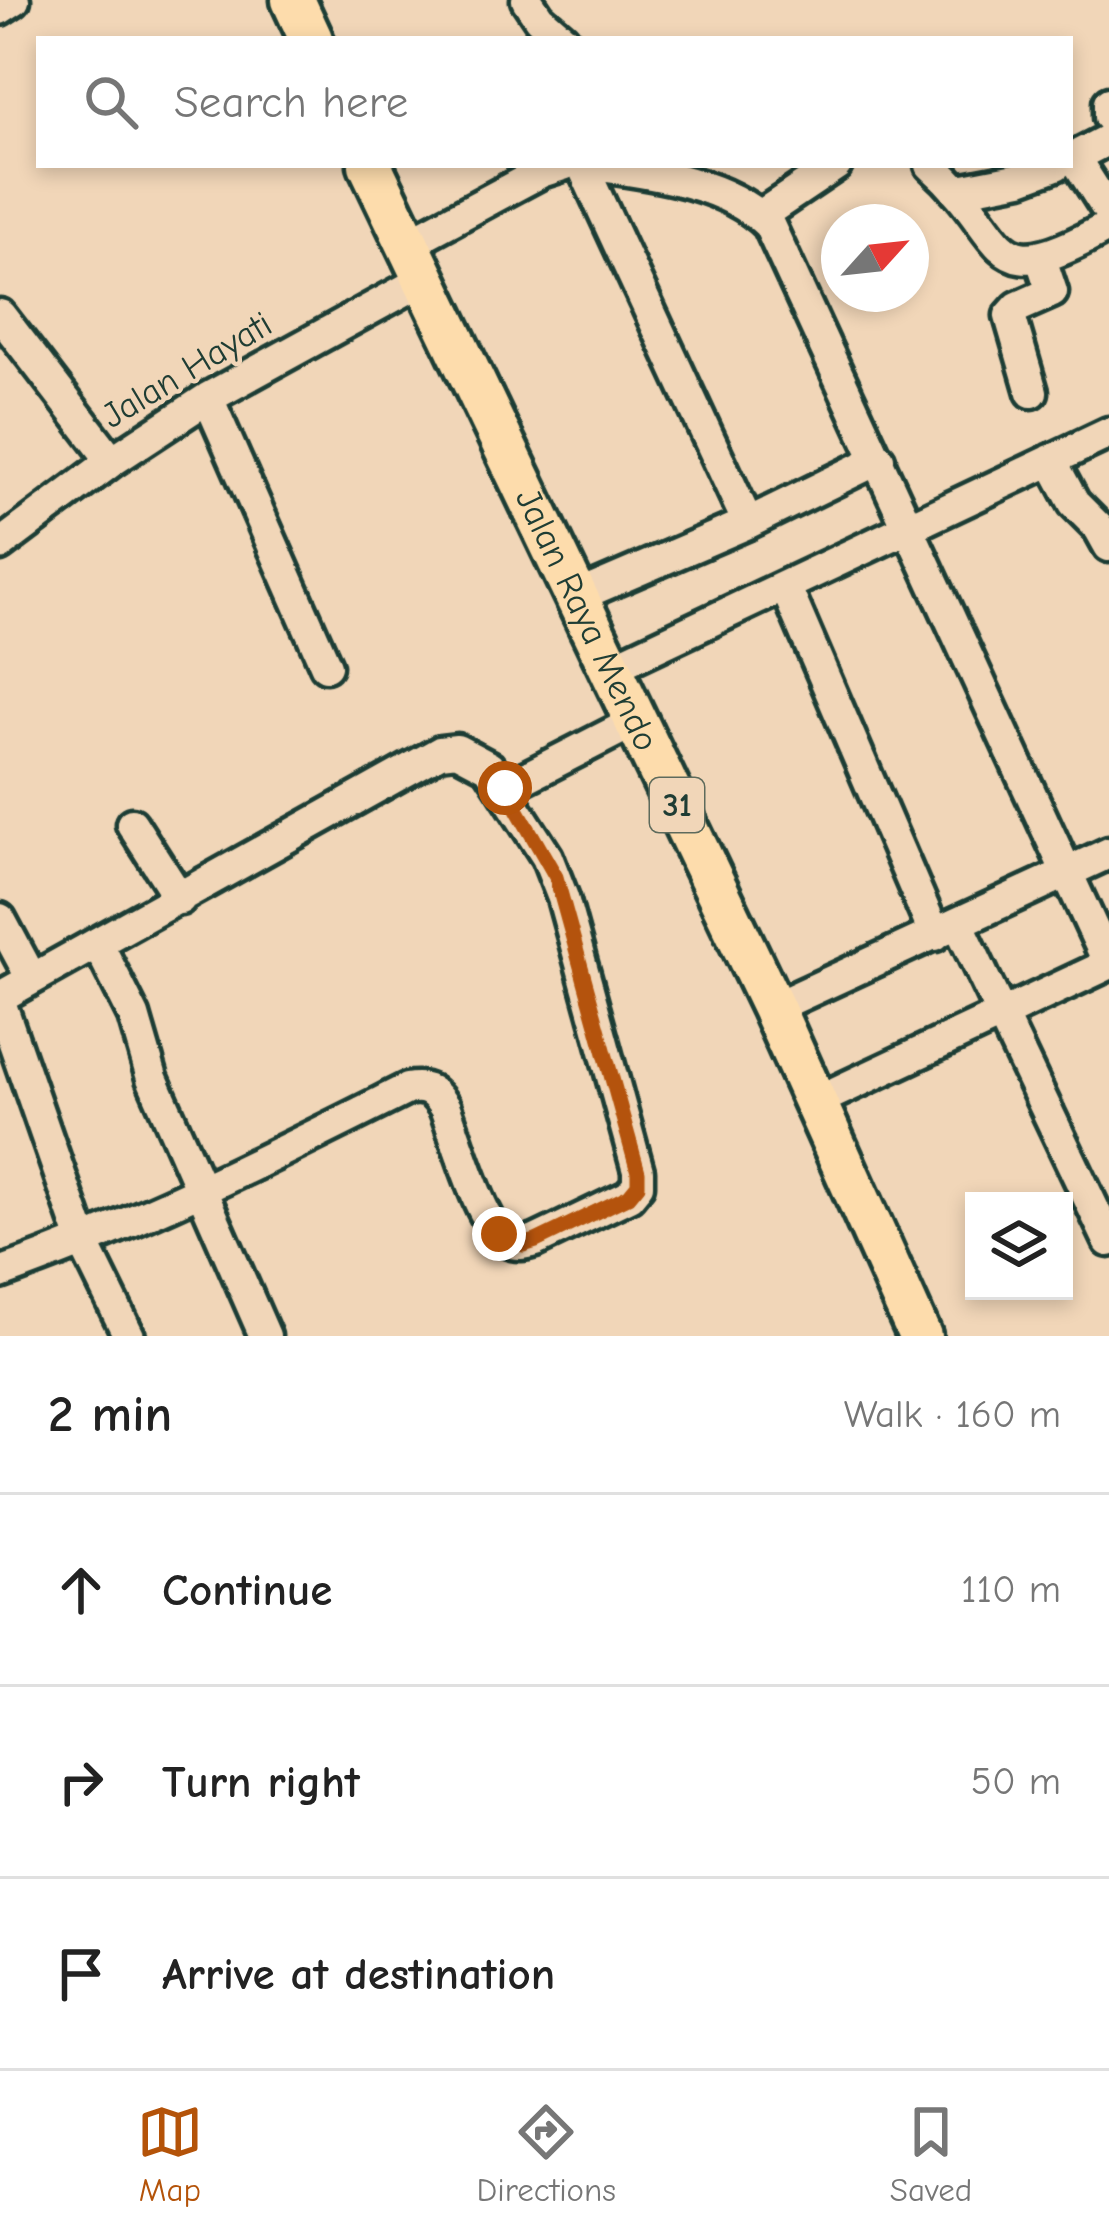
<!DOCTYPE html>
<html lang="en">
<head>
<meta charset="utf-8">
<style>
  body { margin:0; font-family:"Comic Neue",sans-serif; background:#f2f2f2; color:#222 }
  .controls { position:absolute; right:36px; bottom:36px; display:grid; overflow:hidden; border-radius:0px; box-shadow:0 6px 18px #0003 }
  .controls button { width:108px; height:108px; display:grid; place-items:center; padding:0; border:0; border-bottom:3px solid #e0e0e0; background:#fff; color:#222; font:60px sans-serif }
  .compass { position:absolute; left:821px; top:204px; width:108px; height:108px; border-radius:50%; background:#fff; box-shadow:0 6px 18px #0003; rotate:63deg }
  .stop { position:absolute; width:36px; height:36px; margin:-27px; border:9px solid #b45309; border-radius:50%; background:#fff }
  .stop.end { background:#b45309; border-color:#fff; box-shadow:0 3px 12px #0008 }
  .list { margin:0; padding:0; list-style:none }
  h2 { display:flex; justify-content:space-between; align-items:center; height:156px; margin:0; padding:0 48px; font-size:51px }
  h2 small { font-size:39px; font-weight:400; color:#767676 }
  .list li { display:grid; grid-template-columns:78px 1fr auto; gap:36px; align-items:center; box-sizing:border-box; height:192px; padding:0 48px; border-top:3px solid #e0e0e0 }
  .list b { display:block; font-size:45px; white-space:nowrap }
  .list em { font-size:39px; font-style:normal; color:#767676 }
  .icon { flex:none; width:66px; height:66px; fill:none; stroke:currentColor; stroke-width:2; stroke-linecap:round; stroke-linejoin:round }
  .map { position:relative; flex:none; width:1109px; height:1336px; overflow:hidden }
  .search { position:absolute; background:#fff; box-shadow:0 6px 18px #0003; left:36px; right:36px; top:36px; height:132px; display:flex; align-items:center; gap:30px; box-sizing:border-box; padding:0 42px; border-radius:0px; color:#767676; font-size:45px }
  .sheet { height:732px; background:#fff }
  nav { display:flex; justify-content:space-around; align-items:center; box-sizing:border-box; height:168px; border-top:3px solid #e0e0e0; background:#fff; font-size:33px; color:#767676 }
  nav a { display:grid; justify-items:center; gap:6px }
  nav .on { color:#b45309 }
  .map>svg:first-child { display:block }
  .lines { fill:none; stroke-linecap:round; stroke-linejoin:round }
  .minor-casing { stroke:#1f3d34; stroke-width:39 }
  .highway-casing { stroke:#1f3d34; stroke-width:51 }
  .minor { stroke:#f1d6b8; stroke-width:30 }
  .highway { stroke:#fddcac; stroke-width:42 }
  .route { stroke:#b45309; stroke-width:15 }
  .labels { text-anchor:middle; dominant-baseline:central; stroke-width:9; stroke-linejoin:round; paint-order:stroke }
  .shield { fill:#f1d6b8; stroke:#5e6b5c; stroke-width:3 }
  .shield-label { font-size:33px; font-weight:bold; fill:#1f3d34 }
  .street-label { font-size:36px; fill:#1f3d34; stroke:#f1d6b8 }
</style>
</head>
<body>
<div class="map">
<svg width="1109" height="1336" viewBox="0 0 1109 1336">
  <rect width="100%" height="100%" fill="#f1d6b8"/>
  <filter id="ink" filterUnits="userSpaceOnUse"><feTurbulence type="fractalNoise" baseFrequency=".00833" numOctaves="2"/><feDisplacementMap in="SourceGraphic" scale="24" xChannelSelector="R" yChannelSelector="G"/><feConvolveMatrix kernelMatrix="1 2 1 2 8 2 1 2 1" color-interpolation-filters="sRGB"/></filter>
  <g filter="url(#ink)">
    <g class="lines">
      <defs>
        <path id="minor" d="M527 0 539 18 563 39
          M0 9 14 0
          M1109 103V117
          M1074 157 1109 212
          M1070 159 1109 139
          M582 165 748 523
          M593 165C652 173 726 182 769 225L1109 964
          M931 165C1013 237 983 297 1109 226
          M959 190 1021 178 1056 165
          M760 216 836 165
          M407 244 541 172 563 165
          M0 315 112 461
          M1032 392 1010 316 1018 307 1052 292 1041 259
          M208 398 326 666
          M1051 460 1074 503 1099 528 1109 546
          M0 545 112 461 208 398 425 279
          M786 588 935 935
          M578 596 748 523 879 459
          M611 668 1109 433
          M505 788 636 721
          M132 824 180 899
          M0 919 32 979
          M959 925 1109 1241
          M98 944 134 1016 152 1078 265 1336
          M0 997 440 752 457 750 489 767 547 857 563 898 638 1171V1185L629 1196 535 1241C525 1244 517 1246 507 1241 481 1227 457 1138 445 1108 434 1091 427 1085 407 1089 273 1156 142 1223 0 1273
          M0 1002 84 1244 129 1336
          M773 1008 1109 853
          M817 1101 1109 964"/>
        <g id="highway">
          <path d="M293 0 311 39"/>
          <path id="s1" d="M370 165 773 1008 920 1336"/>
        </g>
      </defs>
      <use href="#minor" class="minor-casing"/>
      <use href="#highway" class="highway-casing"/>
      <use href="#minor" class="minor"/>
      <use href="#highway" class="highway"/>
    </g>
  </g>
  <g class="lines" filter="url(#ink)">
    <path class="route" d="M499 1234 523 1245 536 1241 629 1196 638 1185V1172L556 877 505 788"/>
  </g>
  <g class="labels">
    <rect class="shield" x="650" y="778" width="54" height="54" rx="9"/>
    <g class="shield-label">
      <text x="677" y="805">31</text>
    </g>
    <g class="street-label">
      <text transform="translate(187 370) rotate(-31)">Jalan Hayati</text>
      <text stroke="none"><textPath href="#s1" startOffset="504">Jalan Raya Mendo</textPath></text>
    </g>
  </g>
</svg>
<div class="controls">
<button><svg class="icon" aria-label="layers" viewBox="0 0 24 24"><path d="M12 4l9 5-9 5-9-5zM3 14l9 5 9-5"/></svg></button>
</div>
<svg class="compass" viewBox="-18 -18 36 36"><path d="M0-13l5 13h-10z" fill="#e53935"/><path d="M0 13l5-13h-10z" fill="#767676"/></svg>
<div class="stop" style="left:505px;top:788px"></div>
<div class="stop end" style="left:499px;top:1234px"></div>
<div class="search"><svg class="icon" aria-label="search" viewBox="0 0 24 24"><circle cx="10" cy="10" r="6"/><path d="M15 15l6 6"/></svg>Search here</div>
</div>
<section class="sheet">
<h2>2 min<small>Walk · 160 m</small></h2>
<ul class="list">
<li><svg class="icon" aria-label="ahead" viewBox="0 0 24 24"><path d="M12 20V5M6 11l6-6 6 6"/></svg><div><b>Continue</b></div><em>110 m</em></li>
<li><svg class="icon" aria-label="right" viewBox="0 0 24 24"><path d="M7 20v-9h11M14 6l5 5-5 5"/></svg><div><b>Turn right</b></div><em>50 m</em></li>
<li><svg class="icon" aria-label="arrive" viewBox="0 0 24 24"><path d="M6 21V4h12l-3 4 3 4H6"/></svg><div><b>Arrive at destination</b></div></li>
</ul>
</section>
<nav>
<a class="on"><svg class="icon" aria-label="map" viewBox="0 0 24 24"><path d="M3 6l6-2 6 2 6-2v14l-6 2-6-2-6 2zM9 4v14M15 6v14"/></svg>Map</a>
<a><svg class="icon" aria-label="directions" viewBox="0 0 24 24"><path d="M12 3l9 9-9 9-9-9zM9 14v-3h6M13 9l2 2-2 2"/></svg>Directions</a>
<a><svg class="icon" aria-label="saved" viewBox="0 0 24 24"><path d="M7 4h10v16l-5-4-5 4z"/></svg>Saved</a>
</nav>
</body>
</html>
